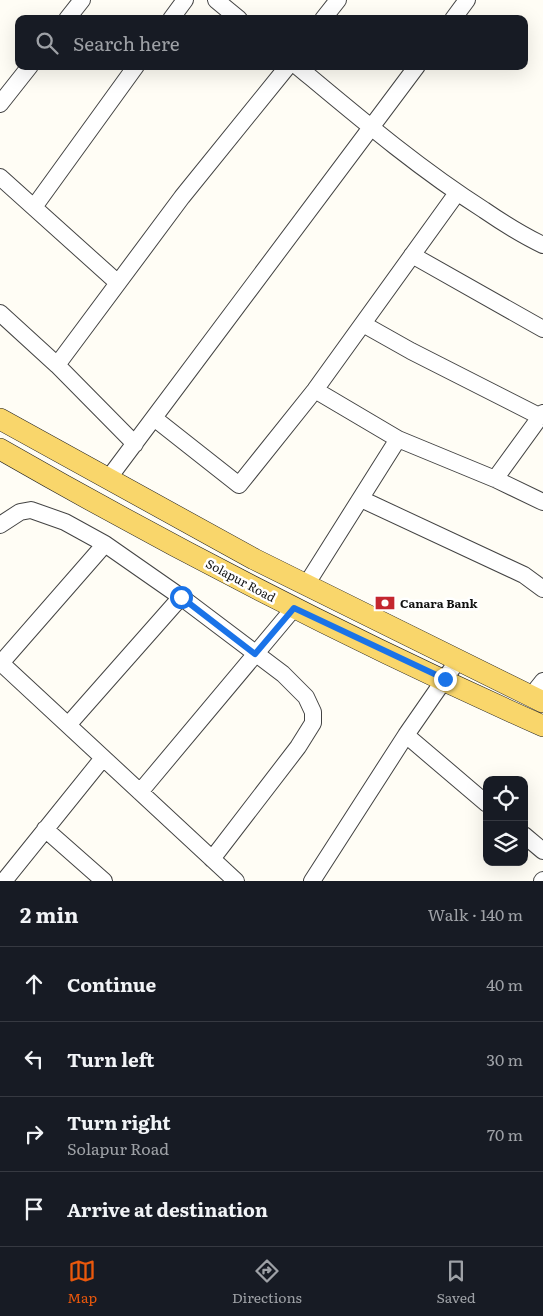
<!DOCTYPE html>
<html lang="en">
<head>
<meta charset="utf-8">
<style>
  body { margin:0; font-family:Literata,serif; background:#242831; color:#f1f3f6 }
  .controls { position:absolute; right:15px; bottom:15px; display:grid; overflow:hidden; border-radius:10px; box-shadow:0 5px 20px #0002 }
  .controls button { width:45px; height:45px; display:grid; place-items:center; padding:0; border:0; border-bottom:1px solid #363941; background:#171b24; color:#f1f3f6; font:25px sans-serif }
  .stop { position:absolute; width:15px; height:15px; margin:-11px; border:4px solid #1a73e8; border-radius:50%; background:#fff }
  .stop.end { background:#1a73e8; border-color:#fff; box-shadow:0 1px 5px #0008 }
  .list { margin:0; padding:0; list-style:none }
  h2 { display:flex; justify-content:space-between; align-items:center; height:65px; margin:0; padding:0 20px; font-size:21px }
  h2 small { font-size:16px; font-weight:400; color:#9ea1a6 }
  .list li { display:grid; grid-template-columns:32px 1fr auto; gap:15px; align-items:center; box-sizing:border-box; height:75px; padding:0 20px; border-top:1px solid #363941 }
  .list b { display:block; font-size:19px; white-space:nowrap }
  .list p { margin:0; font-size:16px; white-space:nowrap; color:#9ea1a6 }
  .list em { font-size:16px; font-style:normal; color:#9ea1a6 }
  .icon { flex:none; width:28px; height:28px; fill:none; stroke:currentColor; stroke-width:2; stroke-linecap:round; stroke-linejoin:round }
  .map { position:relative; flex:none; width:543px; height:881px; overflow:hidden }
  .search { position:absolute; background:#171b24; box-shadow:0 5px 20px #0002; left:15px; right:15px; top:15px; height:55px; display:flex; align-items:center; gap:12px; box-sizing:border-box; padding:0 18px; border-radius:10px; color:#9ea1a6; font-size:19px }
  .sheet { height:365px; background:#171b24 }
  nav { display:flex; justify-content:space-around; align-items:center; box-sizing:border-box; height:70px; border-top:1px solid #363941; background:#171b24; font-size:14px; color:#9ea1a6 }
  nav a { display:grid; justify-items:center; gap:2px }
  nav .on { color:#ea580c }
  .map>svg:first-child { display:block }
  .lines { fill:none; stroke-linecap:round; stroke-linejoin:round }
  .minor-casing { stroke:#444; stroke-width:18 }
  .major-casing { stroke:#222; stroke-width:22 }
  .minor { stroke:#fff; stroke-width:16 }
  .major { stroke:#f9d66b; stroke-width:21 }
  .route { stroke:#1a73e8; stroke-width:6 }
  .labels { text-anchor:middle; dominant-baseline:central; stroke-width:5; stroke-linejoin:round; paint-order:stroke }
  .street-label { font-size:12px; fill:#111; stroke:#fff }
  .poi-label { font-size:12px; font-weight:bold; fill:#111; stroke:#fff; text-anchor:start }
</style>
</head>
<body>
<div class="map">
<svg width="543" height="881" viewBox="0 0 543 881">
  <rect width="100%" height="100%" fill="#fffdf5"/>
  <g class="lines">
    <defs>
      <path id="minor" d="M216 0 239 19
        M67 19 82 0
        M171 19 185 0
        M323 19 338 0
        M453 19 467 0
        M297 66C357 116 418 168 484 210 503 223 522 235 543 245
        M0 104 30 66
        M0 177 118 283
        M34 207 136 66
        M412 255 543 329
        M0 313 57 365 135 444
        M363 324 411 351 541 417
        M57 365 182 197 288 66
        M315 390 398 439 495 479 543 502
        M154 418 239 485 315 390 457 193
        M108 479 417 66
        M495 479 543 413
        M361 499 524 575 543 589
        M0 525 20 512 31 510 65 522 105 544 181 597 283 674 306 697 313 712V723L298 747 212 859
        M306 585 398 439
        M458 660 406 735 487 804
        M0 662 236 881
        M1 663 105 544
        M531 696 543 681
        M68 725 181 597
        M140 792 294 608
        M45 829 104 881
        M524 835 543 851
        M4 881 103 758
        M312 881 406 735
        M542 881 543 880"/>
      <path id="major" d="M0 419 254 559 543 702
        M0 449C176 550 357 643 543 726"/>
    </defs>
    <use href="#minor" class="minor-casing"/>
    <use href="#major" class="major-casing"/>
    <use href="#minor" class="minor"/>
    <use href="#major" class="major"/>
  </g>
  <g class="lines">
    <path class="route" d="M181 597 255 654 294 608 445 679"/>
  </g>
  <defs>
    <symbol id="bank-bare" viewBox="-9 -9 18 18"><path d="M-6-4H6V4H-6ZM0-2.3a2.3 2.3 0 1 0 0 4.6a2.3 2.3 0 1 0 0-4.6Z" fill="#c4262e" stroke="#fff" stroke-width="2.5" paint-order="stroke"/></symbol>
  </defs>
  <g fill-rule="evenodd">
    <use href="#bank-bare" x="371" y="589" width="28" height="28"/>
  </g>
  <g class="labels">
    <g class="street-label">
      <text transform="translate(241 580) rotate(28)">Solapur Road</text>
    </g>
    <g class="poi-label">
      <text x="400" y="603">Canara Bank</text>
    </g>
  </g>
</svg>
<div class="controls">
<button><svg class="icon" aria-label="locate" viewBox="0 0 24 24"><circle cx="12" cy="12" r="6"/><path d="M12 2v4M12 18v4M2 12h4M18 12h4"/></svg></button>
<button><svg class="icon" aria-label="layers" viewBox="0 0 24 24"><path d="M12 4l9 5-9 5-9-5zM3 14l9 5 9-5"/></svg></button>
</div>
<div class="stop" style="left:181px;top:597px"></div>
<div class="stop end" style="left:445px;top:679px"></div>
<div class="search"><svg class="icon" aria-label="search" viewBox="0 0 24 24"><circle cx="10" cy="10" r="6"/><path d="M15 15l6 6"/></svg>Search here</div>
</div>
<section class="sheet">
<h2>2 min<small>Walk · 140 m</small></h2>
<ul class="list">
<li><svg class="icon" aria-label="ahead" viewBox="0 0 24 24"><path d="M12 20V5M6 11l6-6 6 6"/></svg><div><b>Continue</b></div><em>40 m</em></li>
<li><svg class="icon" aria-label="left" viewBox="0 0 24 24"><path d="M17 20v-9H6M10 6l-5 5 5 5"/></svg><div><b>Turn left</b></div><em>30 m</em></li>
<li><svg class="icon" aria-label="right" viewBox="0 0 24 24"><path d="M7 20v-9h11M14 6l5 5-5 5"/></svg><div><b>Turn right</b><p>Solapur Road</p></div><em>70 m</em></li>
<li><svg class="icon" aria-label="arrive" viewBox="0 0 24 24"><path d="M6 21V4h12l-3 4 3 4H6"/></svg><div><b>Arrive at destination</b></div></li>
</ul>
</section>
<nav>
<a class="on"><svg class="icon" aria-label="map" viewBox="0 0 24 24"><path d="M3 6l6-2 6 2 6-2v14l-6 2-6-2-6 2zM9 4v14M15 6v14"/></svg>Map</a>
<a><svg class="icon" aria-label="directions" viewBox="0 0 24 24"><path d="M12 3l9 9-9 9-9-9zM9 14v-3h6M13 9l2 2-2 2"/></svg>Directions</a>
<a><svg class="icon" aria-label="saved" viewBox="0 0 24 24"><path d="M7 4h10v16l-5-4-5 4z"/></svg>Saved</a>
</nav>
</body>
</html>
